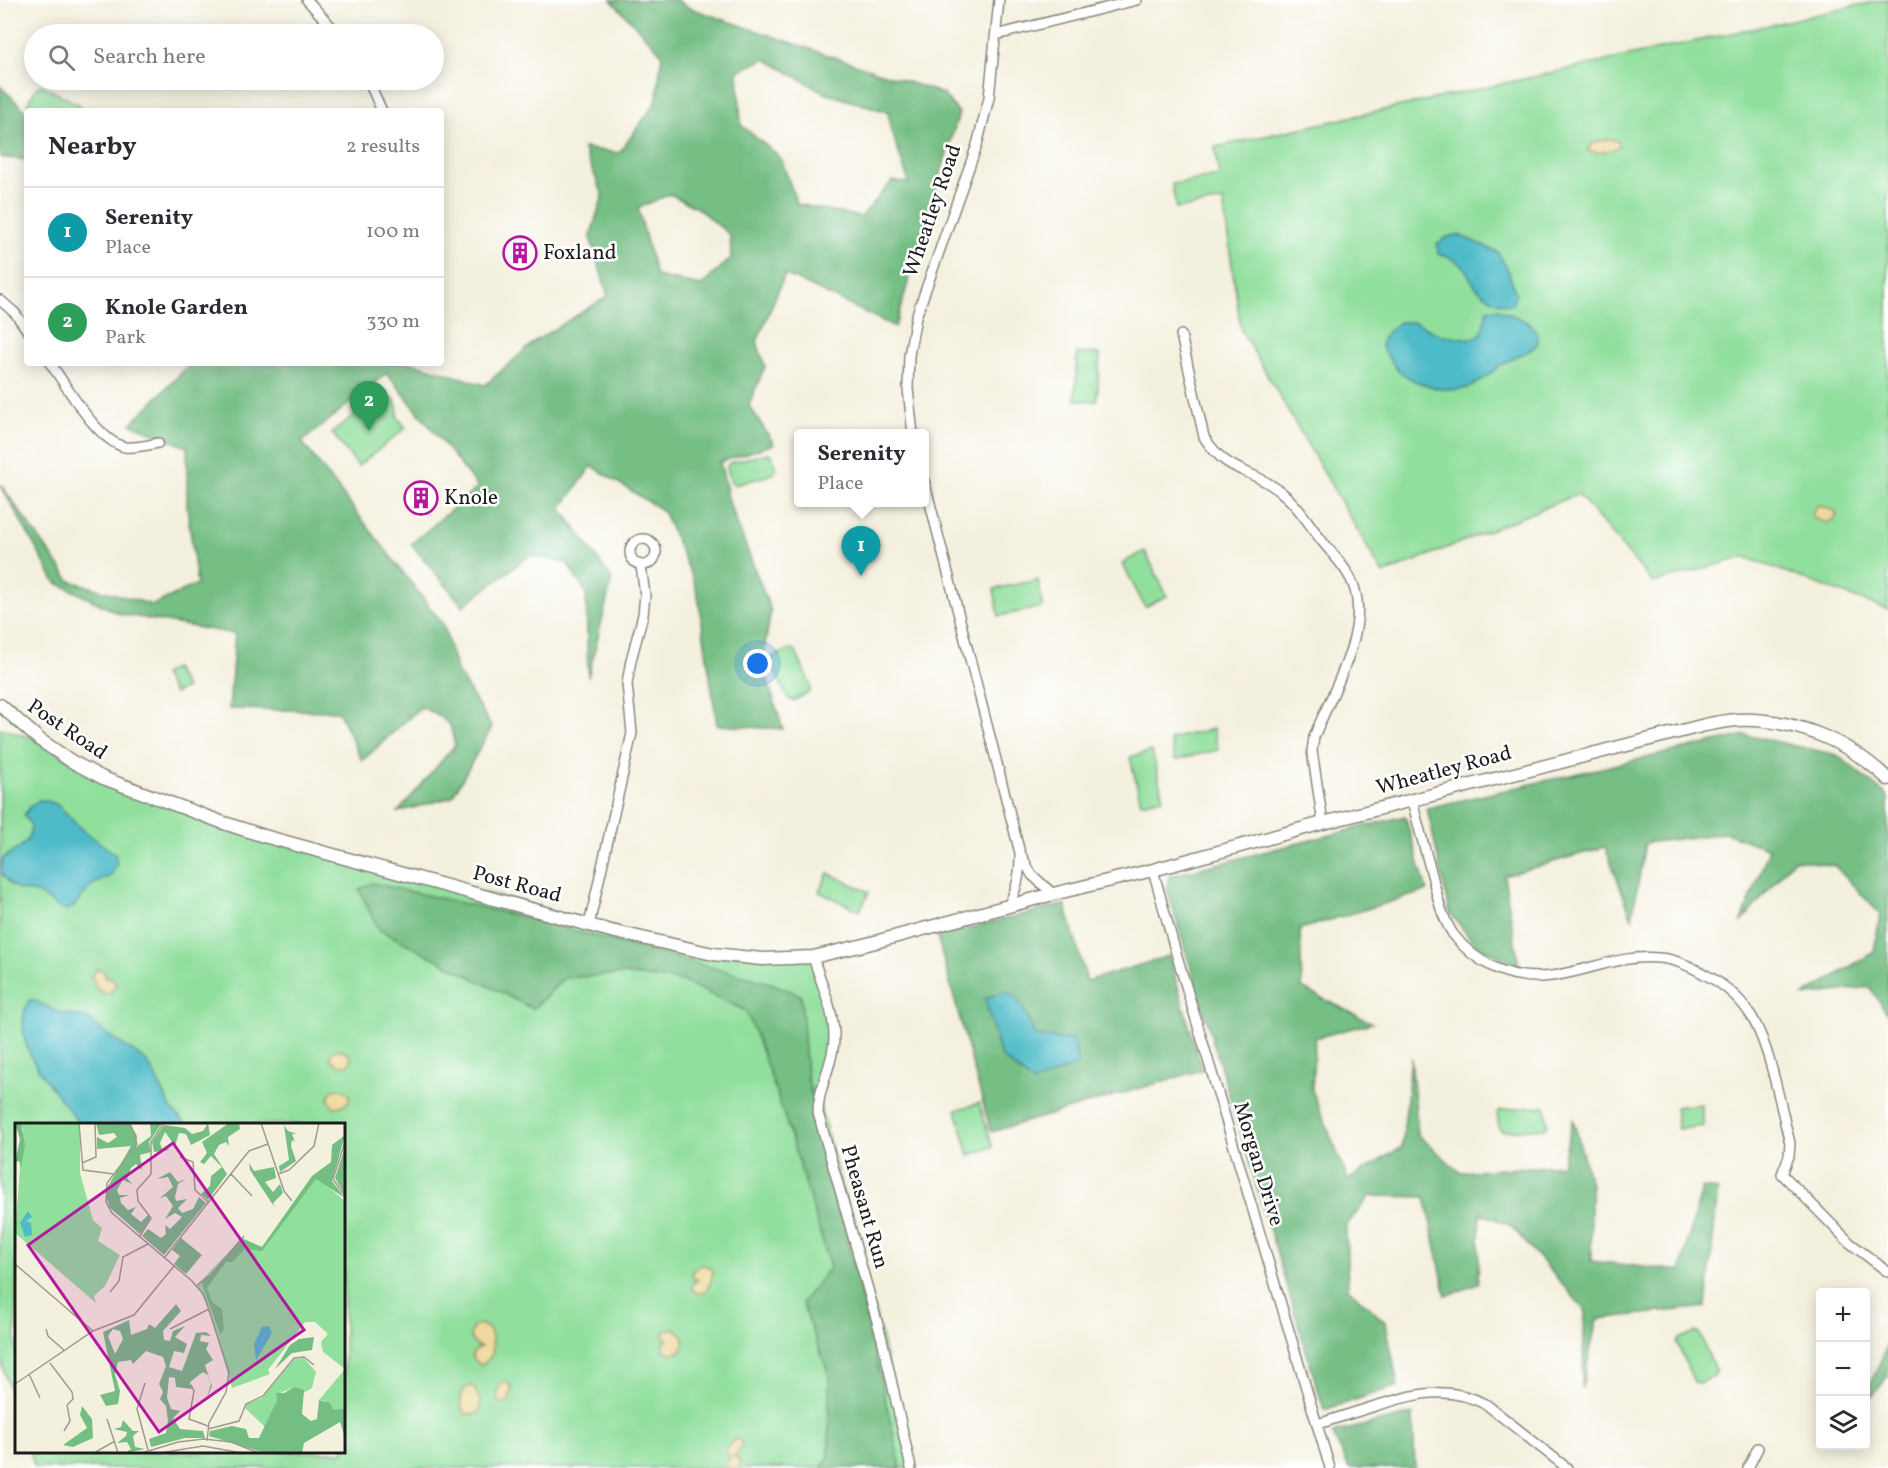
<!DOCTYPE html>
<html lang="en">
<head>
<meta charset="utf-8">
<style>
  body { margin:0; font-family:Vollkorn,serif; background:#f7f7f7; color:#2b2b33 }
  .controls { position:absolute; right:18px; bottom:18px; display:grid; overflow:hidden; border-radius:6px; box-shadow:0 3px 15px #0003 }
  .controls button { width:54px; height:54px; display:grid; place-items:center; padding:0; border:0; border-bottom:2px solid #e1e1e2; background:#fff; color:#2b2b33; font:30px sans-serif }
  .you { position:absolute; left:758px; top:664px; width:21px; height:21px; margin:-15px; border:4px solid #fff; border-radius:50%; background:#1a73e8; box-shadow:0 0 0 9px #1a73e833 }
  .badge { display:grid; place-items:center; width:39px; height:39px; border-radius:50%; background:#2563eb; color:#fff; font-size:20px; font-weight:700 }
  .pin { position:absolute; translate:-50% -50px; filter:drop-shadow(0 2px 3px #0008) }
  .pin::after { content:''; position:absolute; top:32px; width:21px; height:18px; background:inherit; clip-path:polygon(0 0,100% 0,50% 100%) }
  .popup { position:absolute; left:794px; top:429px; width:135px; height:78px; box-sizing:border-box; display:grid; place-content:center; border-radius:6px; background:#fff; filter:drop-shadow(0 2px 4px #0005); font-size:20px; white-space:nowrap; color:#7c7c81 }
  .popup b { font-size:22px; color:#2b2b33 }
  .popup::after { content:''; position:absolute; left:50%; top:100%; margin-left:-12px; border:12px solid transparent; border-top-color:#fff }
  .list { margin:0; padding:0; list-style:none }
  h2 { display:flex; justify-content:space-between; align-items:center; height:78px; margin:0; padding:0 24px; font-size:26px }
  h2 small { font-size:20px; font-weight:400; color:#7c7c81 }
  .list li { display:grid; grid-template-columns:39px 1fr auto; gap:18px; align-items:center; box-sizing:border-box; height:90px; padding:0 24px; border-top:2px solid #e1e1e2 }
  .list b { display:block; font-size:22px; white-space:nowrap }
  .list p { margin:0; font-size:20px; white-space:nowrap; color:#7c7c81 }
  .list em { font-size:20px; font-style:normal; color:#7c7c81 }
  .icon { flex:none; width:33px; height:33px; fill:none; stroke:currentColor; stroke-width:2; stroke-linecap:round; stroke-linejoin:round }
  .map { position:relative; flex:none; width:1888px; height:1468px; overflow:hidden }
  .search { position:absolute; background:#fff; box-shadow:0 3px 15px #0003; left:24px; top:24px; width:420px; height:66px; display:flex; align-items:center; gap:15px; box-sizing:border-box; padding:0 21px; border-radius:33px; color:#7c7c81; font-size:22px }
  .panel { position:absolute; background:#fff; box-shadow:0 3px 15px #0003; left:24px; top:108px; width:420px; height:258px; border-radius:6px }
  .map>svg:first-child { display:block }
  .green { fill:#91df9d; stroke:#567e5c; stroke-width:1.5 }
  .forest { fill:#74be84; stroke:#486d50; stroke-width:1.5; fill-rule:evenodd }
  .sand { fill:#eeda9e; stroke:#857b5d; stroke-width:1.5 }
  .water { fill:#4ebbc8; stroke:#356c72; stroke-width:1.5 }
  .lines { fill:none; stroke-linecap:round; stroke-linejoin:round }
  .minor-casing { stroke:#88867d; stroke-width:12 }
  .major-casing { stroke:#88867d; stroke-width:15 }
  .minor { stroke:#fff; stroke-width:9 }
  .major { stroke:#fff; stroke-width:12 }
  .labels { text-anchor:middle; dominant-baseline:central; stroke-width:5; stroke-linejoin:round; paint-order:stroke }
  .street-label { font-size:21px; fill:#1c1c1c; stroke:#fff }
  .poi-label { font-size:21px; fill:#1c1c1c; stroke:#fff; text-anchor:start }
  .inset-road { fill:none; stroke:#9e9b90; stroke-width:1.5 }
  .view { fill:#b5179e; fill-opacity:0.15; stroke:#b5179e; stroke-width:3 }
  .inset-edge { fill:none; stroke:#1c1c1c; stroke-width:3 }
</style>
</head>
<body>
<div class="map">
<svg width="1888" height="1468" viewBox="0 0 1888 1468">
  <rect width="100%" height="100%" fill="#fff"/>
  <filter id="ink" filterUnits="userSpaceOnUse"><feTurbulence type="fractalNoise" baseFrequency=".0167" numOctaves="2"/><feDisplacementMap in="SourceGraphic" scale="12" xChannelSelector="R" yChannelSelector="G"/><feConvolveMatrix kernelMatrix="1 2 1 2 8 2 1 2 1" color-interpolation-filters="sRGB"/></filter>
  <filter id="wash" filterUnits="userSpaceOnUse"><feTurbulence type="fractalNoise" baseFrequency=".008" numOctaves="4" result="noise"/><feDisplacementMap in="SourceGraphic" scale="24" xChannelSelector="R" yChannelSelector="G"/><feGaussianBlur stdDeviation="1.35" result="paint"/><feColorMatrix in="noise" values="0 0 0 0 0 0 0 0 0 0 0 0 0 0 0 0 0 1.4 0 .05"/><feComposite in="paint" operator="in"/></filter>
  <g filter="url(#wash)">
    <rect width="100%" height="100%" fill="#f4f0de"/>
    <path class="green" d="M1882 0H1888V610L1745 557 1653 583 1578 494 1383 574 1241 330 1223 201 1176 209 1172 184 1219 176 1215 147Z
      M41 85 80 105 81 111H37L30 108 28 103 37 87Z
      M1077 353 1100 354 1097 401 1075 400Z
      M381 395C395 395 400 405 397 417L406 428 358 466 332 433 377 396Z
      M768 453 772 455 776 470 773 474 735 485 731 482 727 467 729 463Z
      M1145 551 1167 596 1145 607 1122 563Z
      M1038 580 1043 607 999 616 994 589Z
      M790 649 795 650 811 686 810 692 793 701 788 699 770 661 772 657Z
      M174 668 186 688 174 694 163 675Z
      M0 728 40 740 71 761 224 823 713 954 813 957 834 1038 818 1098 882 1339 911 1468H35L30 1452H344V1124H16V1410L0 1358Z
      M1213 729 1218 750 1175 760 1170 739Z
      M1152 751 1163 798 1141 803 1130 757Z
      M828 873 869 892 860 911 819 892Z
      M979 1103 993 1147 969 1155 956 1110Z
      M1701 1104 1704 1126 1678 1129 1675 1107Z
      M1544 1106 1546 1108 1548 1124 1545 1128 1502 1131 1499 1129 1497 1112 1500 1110Z
      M1695 1332 1699 1333 1716 1372 1713 1377 1699 1383 1694 1382 1677 1343 1679 1339Z"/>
    <path class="forest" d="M611 0H677L687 7 943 94 959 113 895 327 785 274 757 342 765 366 749 405 774 444 720 462 730 505 771 611 762 663 783 729 717 725 698 596 693 579 663 511 592 466 561 508 612 579 588 678 586 593 567 563 530 555 463 606 411 544 478 487 387 373 302 442 443 624 457 671 492 727 452 797 398 812 455 745 450 725 436 714 421 707 362 761 338 711 229 709 235 634 120 614 55 582 0 484 70 581 153 605 197 584 187 506V447L131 424 191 363H276L282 366 286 363H413L485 385 535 341 608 296 590 237 603 195 583 148 619 153 656 102 662 54ZM765 59 827 94 888 112 891 129 909 183 892 181 861 217 797 204 781 158 741 125 738 71ZM670 194 697 208 730 235 731 258 701 286 656 276 638 208Z
      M0 86 27 112V160L0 157Z
      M1745 735 1837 755 1888 796V1015L1870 987 1803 996 1874 952 1880 914 1835 866 1794 859 1741 923 1769 849 1726 833 1645 843 1632 918 1605 847 1504 876 1519 966 1476 946 1450 913 1427 808Z
      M1405 816 1427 891 1300 929 1302 988 1372 1023 1315 1038 1312 1090 1348 1180 1402 1147 1411 1057 1418 1135 1460 1172 1562 1165 1573 1119 1591 1185V1261L1680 1271 1702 1188 1718 1190 1706 1307 1597 1319 1582 1388 1585 1310 1510 1225 1480 1213 1478 1284 1446 1296 1425 1197 1370 1196 1346 1226 1348 1288 1386 1323 1398 1386 1324 1410 1167 889 1169 876Z
      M372 883 519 916 770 983 801 995 807 1076 839 1210 869 1327 901 1468H821L829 1457V1375L802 1303 830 1267C805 1181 780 1095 746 1011L682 981 623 974 564 978 533 1009 378 929 359 889Z
      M1065 904 1087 981 1169 956 1202 1070 991 1132 937 936Z
      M1888 1344V1377L1866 1404V1394Z
      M1413 1414 1415 1468H1349L1332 1433Z"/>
    <path class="sand" d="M1611 139 1618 141 1619 146C1610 152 1597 154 1587 151 1591 141 1602 140 1611 139Z
      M1818 505 1835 511 1837 517 1827 523 1815 519 1812 514Z
      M97 969 104 971 106 978 110 977 113 979 116 986 109 993 105 994 98 990 91 976Z
      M340 1049 350 1055 351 1060 348 1065H339L331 1060V1052Z
      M342 1089 349 1094V1101L342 1106 334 1107 329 1101V1095L333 1090Z
      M701 1265 707 1266 713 1272C711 1284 704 1302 692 1289L693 1283 698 1280 692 1278 694 1270Z
      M481 1324 489 1329 491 1332 493 1351 490 1358 482 1365 476 1362 472 1355 476 1349 481 1347 473 1343 470 1335 474 1326Z
      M669 1329H675L683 1335 684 1344 680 1352 672 1354 664 1350 663 1343 668 1340 663 1337 665 1332Z
      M506 1381 512 1388 509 1400 505 1403H500L497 1399 499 1386 502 1382Z
      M473 1386C477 1395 484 1403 478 1413L473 1415 464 1413C459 1403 459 1386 473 1386Z
      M736 1439 739 1440 742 1444 739 1451 734 1456 739 1460 740 1464 738 1468H728L726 1462 732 1456 726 1452V1449Z"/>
    <path class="water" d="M1459 235 1498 252 1507 268 1516 294 1512 304C1500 306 1484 296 1475 286 1470 280 1468 272 1463 266 1456 259 1446 257 1438 253L1437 244 1447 237Z
      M1498 309C1514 318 1540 320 1538 343 1529 354 1518 355 1506 362 1495 368 1487 378 1476 384 1456 397 1414 386 1397 369 1391 362 1386 354 1381 346L1383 337 1399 322H1414L1441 335 1472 339 1482 333 1487 310Z
      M39 800C59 800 64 812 77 825 88 836 103 844 115 854L117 865 110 876 92 885 74 906 67 910 61 909 37 893 19 890 10 884 1 873 2 859C16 848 31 846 31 825L24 815 31 806Z
      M1003 991C1023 996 1027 1019 1035 1036L1073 1040 1078 1065 1033 1083 1001 1056 985 999Z
      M29 1000H34L55 1011 88 1019 108 1035 134 1052 146 1061 154 1073 171 1108 186 1124H79C57 1090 5 1046 29 1000Z"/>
  </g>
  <g filter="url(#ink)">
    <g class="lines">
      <defs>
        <path id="minor" d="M307 0 338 34
          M996 35 1137 0
          M368 80 382 111
          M0 300 15 313 27 330
          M1181 335 1204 437C1227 473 1247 467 1277 489 1296 502 1308 523 1322 541 1333 555 1350 571 1355 590 1368 635 1330 696 1314 737L1312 751 1323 823
          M50 363C67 386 97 441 125 447 136 448 148 445 158 443
          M913 434 908 389 909 355 916 317 977 145 989 98 999 0
          M924 480 1020 853 1032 875 1053 894
          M630 552a13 13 0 1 1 26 0a13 13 0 1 1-26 0Z
          M1412 800C1418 825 1425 850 1432 875 1437 895 1441 916 1453 934 1464 949 1478 960 1495 968 1555 995 1600 952 1659 958 1675 959 1692 967 1706 975 1725 985 1741 999 1752 1017 1771 1050 1780 1105 1790 1143L1789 1156 1782 1174 1850 1243 1888 1272
          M1153 870 1174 946 1330 1468
          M1008 906C1017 889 1020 875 1020 856
          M589 925 632 733 627 684 631 660 643 615 645 595 641 566
          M813 957C821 983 835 1012 834 1040 833 1066 818 1086 818 1113L882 1339 911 1468
          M1318 1424C1337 1418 1356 1412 1375 1406 1415 1394 1448 1384 1487 1405L1567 1468
          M1748 1468 1758 1448"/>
        <path id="major" d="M0 705 40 740 71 761 103 778 224 823 264 836 611 931 713 954 762 959 813 957 864 945 1053 894 1153 870 1323 823 1705 725C1715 723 1726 721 1737 720 1793 718 1847 740 1888 779"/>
      </defs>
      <use href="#minor" class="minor-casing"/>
      <use href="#major" class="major-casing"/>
      <use href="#minor" class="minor"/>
      <use href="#major" class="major"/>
    </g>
  </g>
  <defs>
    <symbol id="building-ring" viewBox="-11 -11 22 22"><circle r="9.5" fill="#fff" stroke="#b5179e" stroke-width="1.5"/><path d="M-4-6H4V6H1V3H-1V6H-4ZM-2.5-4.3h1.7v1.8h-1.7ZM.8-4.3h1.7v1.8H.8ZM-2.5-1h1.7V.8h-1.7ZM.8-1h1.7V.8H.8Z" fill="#b5179e"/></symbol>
  </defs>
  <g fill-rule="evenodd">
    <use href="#building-ring" x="501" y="234" width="38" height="38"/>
    <use href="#building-ring" x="402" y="479" width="38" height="38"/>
  </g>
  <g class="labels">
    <g class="street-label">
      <text transform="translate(933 211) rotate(-71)">Wheatley Road</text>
      <text transform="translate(67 730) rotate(34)">Post Road</text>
      <text transform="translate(1444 771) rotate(-15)">Wheatley Road</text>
      <text transform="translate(517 885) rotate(15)">Post Road</text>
      <text transform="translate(1258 1164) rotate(73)">Morgan Drive</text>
      <text transform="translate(864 1207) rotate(74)">Pheasant Run</text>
    </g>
    <g class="poi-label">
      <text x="543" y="253">Foxland</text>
      <text x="444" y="498">Knole</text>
    </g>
  </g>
  <g transform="translate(15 1123)">
    <rect width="330" height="330" fill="#f4f0de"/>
    <path d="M5 0H65V50L78 97 87 105 83 118 105 132 90 163 79 173 81 180 0 110 8 6ZM299 52 330 78V305L310 278 304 277 330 246 308 229 306 219 313 211 300 199H290L253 247 255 251 217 265 193 184 182 162 227 115 247 124ZM289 235 301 249 297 265 287 271 279 264 265 270 250 304 230 285 231 281 247 275 279 236Z" fill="#91df9d"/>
    <path d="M0 0H6L10 22 6 45 4 38 0 39 5 16ZM81 0H115L122 13 121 24 136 13 135 0H147L134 19 136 29 125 32 127 47 121 41 116 45 112 55 117 61 108 57 102 67 104 72H114L105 75 106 80 113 87 121 84 116 91 126 99 134 91 135 97 125 111 95 85 91 74 92 65 116 23 82 26V14L93 20 102 14 99 10 84 12ZM193 0 195 12 176 22 171 11 164 10 160 23 150 9 145 20 147 26 155 27 139 29 137 19 149 2 170 5 177 11 188 8ZM214 0H224L225 6 213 14 214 23 211 19 204 22 199 31 212 51 193 77 186 71 195 63 196 53 207 44 196 33 189 41 185 39 192 30 187 19ZM269 2 273 8 282 11H277L280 19 277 17 276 23 281 38 265 49 264 43 274 37ZM330 12 317 58 330 75 301 56 247 128 230 126 217 139H211L192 165 197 179 207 186 209 207 205 211 187 160 228 116 247 124 297 53 316 39 317 22ZM330 24V72L320 55ZM234 40 239 48 259 44 261 55 250 59 258 69 265 61 268 70 258 80 260 85 235 47ZM155 49 163 59 171 56 163 61 160 74 161 78 172 76 163 85 167 90 178 86 184 74 191 80 149 132 127 113 133 106 146 115 151 111 150 102 155 106 167 94 160 90 150 96 158 83 151 73 145 75 158 64 153 54 142 56ZM166 115 187 132 171 151 159 141 165 133 157 127ZM161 181 166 188 148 208 149 217 155 218 158 208 170 203 160 214 172 221 169 230 159 228 154 244 167 248 181 210 191 209 196 213 186 212 185 218 194 220 191 226 198 237 190 242 197 263 191 277 196 261 193 252 188 249 175 259 177 266 161 264 160 255 154 254 152 275 156 286 165 288 158 295 165 306 188 308 190 315H170L136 324 134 316 151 310 153 298 151 283 145 276 148 269 144 261 151 243 148 234 131 228 118 241 116 237 103 239 100 251 105 268 103 281 91 283 85 272 100 268 88 209 114 197 116 212 132 206 134 201 140 205ZM98 206 105 208 108 216 100 231 93 213ZM299 214 297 227 277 230 260 246 275 222 284 216ZM279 264 289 267 287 291 296 298 302 296 304 277 315 280 318 287 329 286 330 280V315L325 299 289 320 287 330H250L194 313 195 308 217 303 231 306 234 315H244L262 277 261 270H269ZM67 283 77 296 78 315 58 324 48 322 72 305 65 292ZM108 297 118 308H124L118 313 120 324 130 326 110 330 116 326 112 319 102 320 111 313 112 309 99 306 106 304Z" fill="#74be84" fill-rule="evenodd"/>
    <path d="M13 88 17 94 11 98 16 100 17 112 10 114 5 100ZM247 204 254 203 257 210 241 237 239 221Z" fill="#4ebbc8"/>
    <path class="inset-road" d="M64 0 68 47 99 51M115 0 122 21 92 60 91 79 97 90 177 158 189 172 214 249 211 269 194 300 192 318M246 0 269 68 277 78M330 19 318 56 330 73M165 34 178 39 180 67 193 79M67 40 81 34 80 0M216 51 237 73M263 51 274 47 299 23 304 0M125 113 136 95 123 78 122 67 136 51V19L148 1M150 134 234 28 253 21M0 141 78 208M182 162 197 151 229 113M95 169 104 158 108 134 133 121M31 206 33 213 50 228M155 206 194 186M35 240 57 269 58 276 52 282M14 251 25 275M130 260 122 286 133 327M0 261 78 208 119 192 159 143M176 262 179 268 174 296 193 303M92 296 103 330M193 306 224 298 231 281 248 273 279 235 289 234 299 242M49 308 55 298 52 282M79 330 100 318M127 330 163 319 189 316 216 319 244 330M145 330 188 323 227 330"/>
    <path class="view" d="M158 20 289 207 144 309 13 122Z"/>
    <rect width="330" height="330" class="inset-edge"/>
  </g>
</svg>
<div class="controls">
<button>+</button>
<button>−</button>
<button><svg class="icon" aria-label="layers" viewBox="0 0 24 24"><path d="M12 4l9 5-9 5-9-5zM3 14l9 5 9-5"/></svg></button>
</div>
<div class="you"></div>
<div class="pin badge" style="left:861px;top:576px;background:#0f9aa8">1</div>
<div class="popup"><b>Serenity</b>Place</div>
<div class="pin badge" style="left:369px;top:431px;background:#2e9e5b">2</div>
<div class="search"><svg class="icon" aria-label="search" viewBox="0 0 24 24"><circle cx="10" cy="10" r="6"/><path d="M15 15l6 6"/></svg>Search here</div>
<section class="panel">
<h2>Nearby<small>2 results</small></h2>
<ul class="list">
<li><span class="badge" style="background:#0f9aa8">1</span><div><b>Serenity</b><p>Place</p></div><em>100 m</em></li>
<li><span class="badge" style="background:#2e9e5b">2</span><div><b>Knole Garden</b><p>Park</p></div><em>330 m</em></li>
</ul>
</section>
</div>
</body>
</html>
